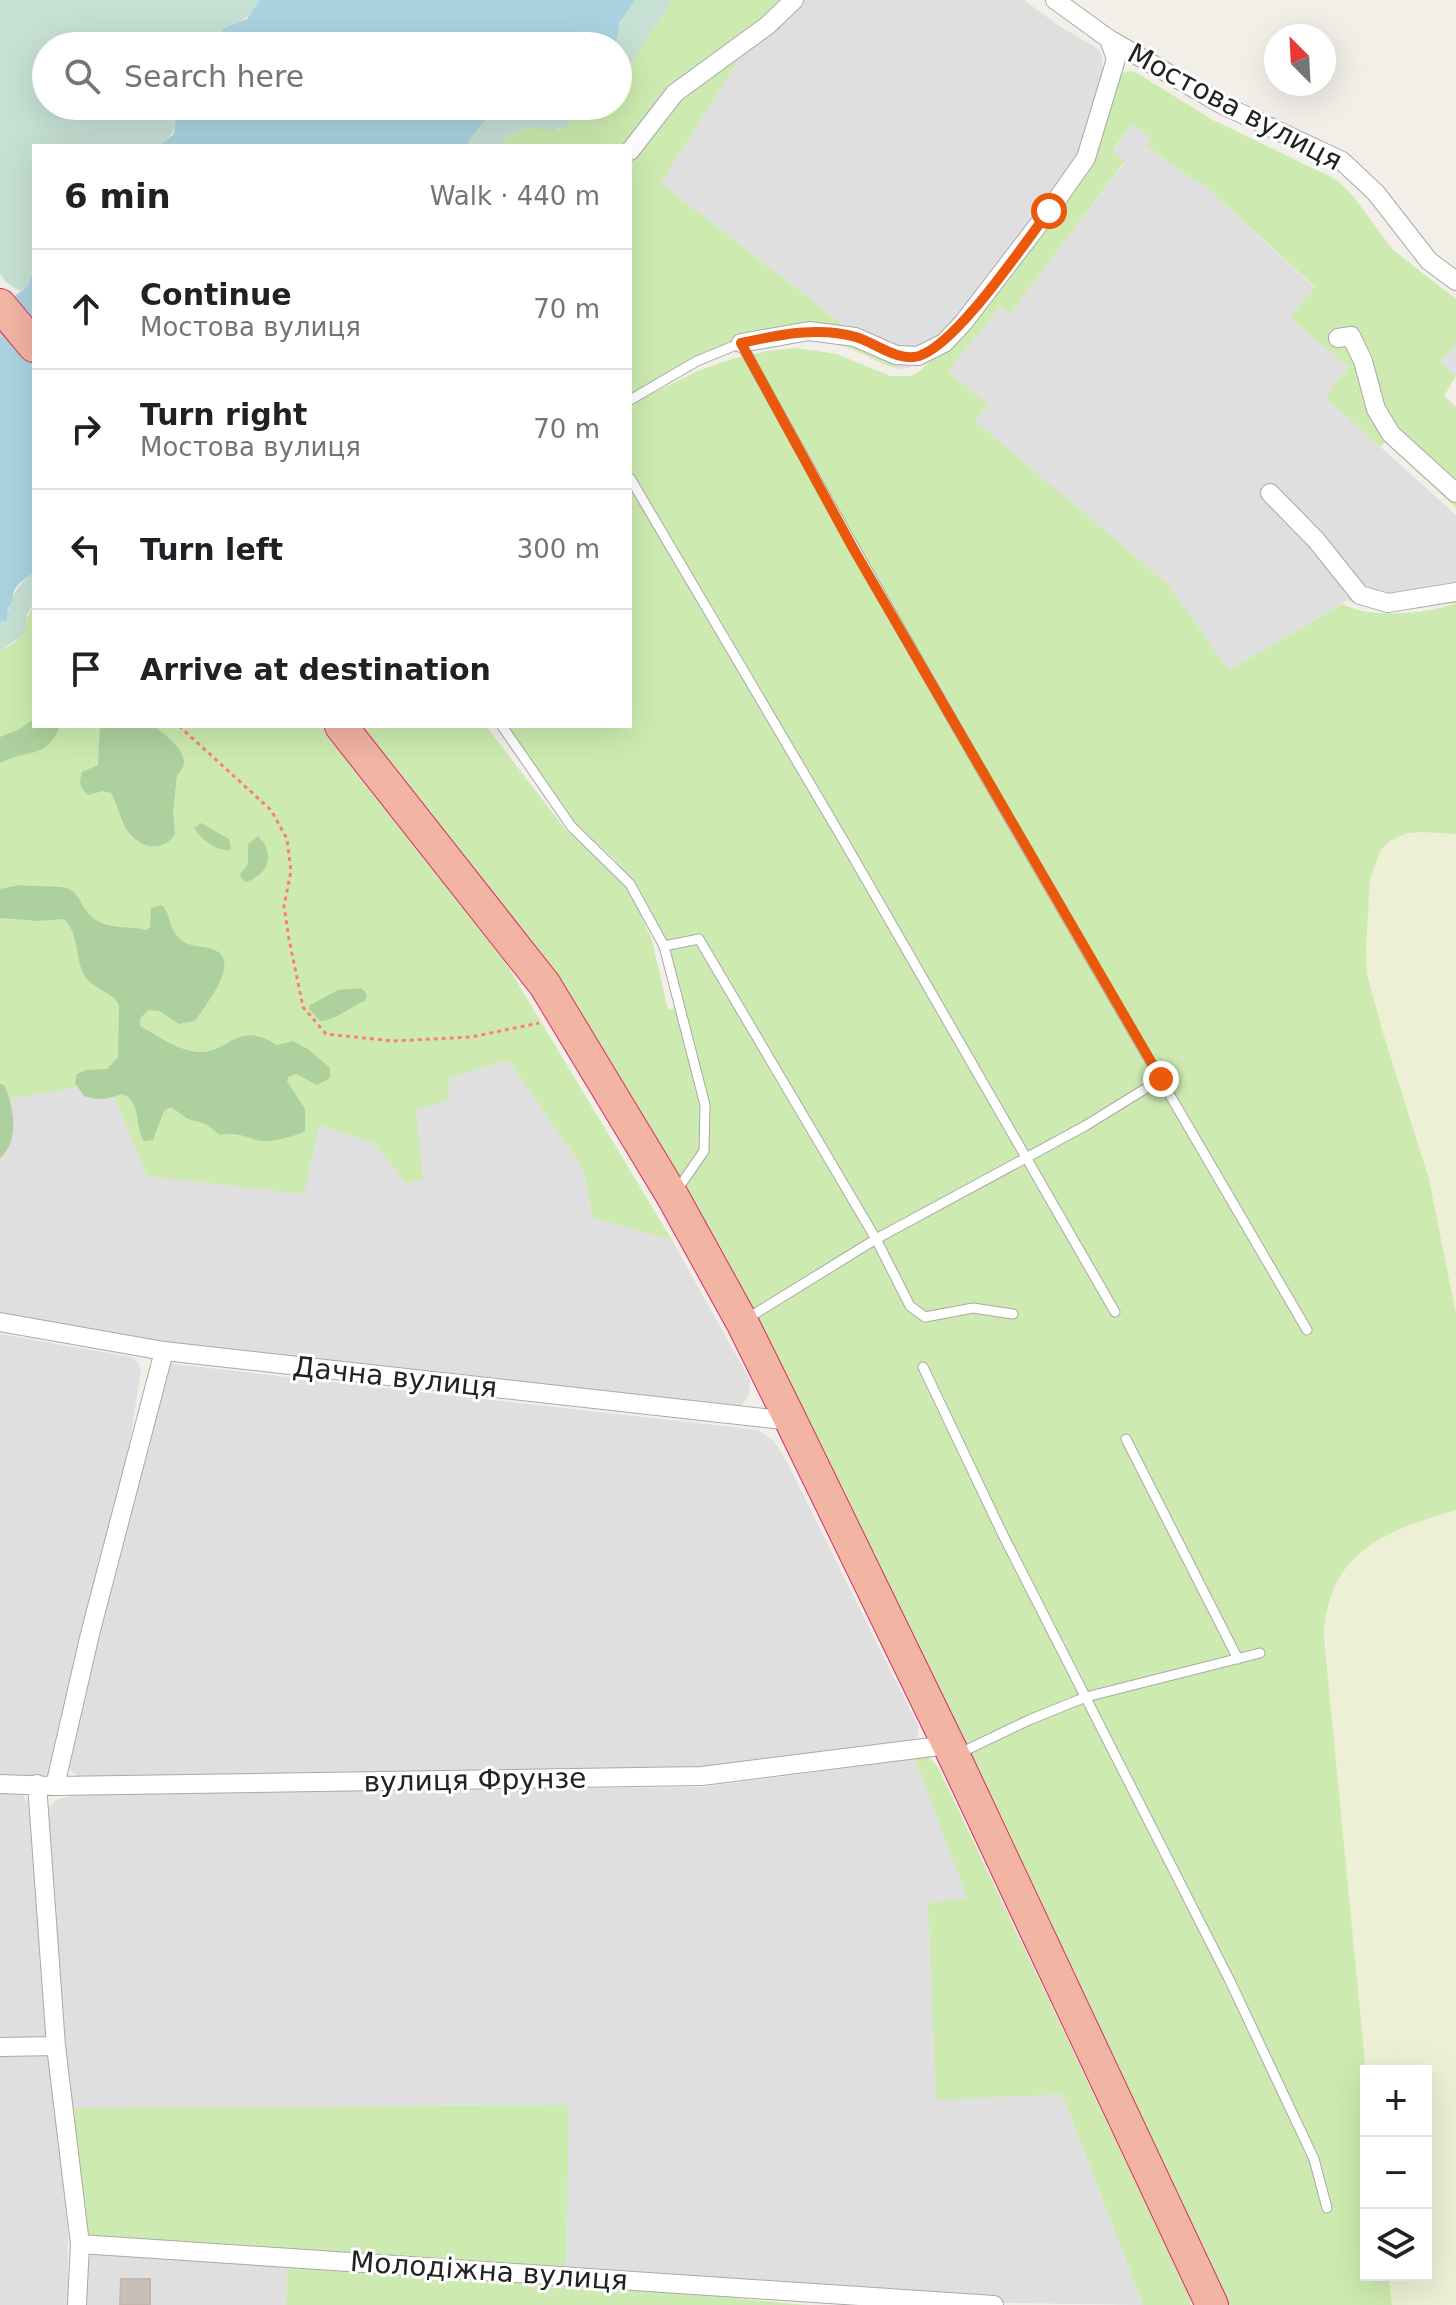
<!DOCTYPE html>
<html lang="en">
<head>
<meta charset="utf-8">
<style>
  body { margin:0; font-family:"DejaVu Sans",sans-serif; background:#f2f2f2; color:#202124 }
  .controls { position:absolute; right:24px; bottom:24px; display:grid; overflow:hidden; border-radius:0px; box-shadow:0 8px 32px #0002 }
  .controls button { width:72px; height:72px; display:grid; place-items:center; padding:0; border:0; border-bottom:2px solid #e0e0e0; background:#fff; color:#202124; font:40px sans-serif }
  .compass { position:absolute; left:1264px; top:24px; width:72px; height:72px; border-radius:50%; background:#fff; box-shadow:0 8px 32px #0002; rotate:336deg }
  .stop { position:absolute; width:24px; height:24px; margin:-18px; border:6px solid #ea580c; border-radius:50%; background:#fff }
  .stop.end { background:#ea580c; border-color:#fff; box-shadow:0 2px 8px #0008 }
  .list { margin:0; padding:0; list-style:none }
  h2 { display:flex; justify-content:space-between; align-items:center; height:104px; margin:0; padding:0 32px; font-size:34px }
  h2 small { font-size:26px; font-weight:400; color:#757577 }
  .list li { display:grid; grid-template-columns:52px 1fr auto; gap:24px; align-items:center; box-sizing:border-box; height:120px; padding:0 32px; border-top:2px solid #e0e0e0 }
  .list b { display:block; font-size:30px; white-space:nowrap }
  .list p { margin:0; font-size:26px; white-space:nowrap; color:#757577 }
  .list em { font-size:26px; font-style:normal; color:#757577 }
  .icon { flex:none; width:44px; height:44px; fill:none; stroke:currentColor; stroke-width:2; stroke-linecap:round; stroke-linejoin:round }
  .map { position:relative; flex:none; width:1456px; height:2305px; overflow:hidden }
  .search { position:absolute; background:#fff; box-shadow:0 8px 32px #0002; left:32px; top:32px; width:600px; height:88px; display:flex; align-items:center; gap:20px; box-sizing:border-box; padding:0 28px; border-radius:44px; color:#757577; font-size:30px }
  .panel { position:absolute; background:#fff; box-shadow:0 8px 32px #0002; left:32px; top:144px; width:600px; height:584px; border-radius:0px }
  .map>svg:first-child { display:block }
  .residential { fill:#e0dfdf }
  .farmland { fill:#eef0d5 }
  .grass { fill:#cdebb0 }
  .forest { fill:#add19e }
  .wetland { fill:#c6e0d4 }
  .water { fill:#aad3df }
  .building { fill:#c7bfb8; stroke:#c4b6ab; stroke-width:2 }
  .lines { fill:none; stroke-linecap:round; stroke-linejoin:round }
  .service-casing { stroke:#a9a9a9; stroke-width:11 }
  .minor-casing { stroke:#a9a9a9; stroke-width:20 }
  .trunk-casing { stroke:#dc2a67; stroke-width:34 }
  .path { stroke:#fa8072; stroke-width:3; stroke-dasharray:4 4; stroke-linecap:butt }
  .service { stroke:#fff; stroke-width:9 }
  .minor { stroke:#fff; stroke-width:18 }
  .trunk { stroke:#f2b4a3; stroke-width:32 }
  .route { stroke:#ea580c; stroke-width:10 }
  .labels { text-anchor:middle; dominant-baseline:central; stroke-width:6; stroke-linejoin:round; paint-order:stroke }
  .street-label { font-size:28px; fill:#222; stroke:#fff }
</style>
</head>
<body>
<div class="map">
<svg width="1456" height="2305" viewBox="0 0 1456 2305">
  <rect width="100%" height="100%" fill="#f2efe9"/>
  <path class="residential" d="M801 0H1024L1059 26 1097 48 1102 55 1103 73 1083 148 1006 265 916 364 908 368 900 369 661 183 740 58Z
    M1133 124 1151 138 1146 146 1208 189 1315 288 1349 367 1325 397 1456 515V596L1370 607 1358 605 1348 600 1229 670 1167 583 974 421 948 372 1000 305 1010 313 1125 162 1113 151Z
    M1456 344V376L1440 362Z
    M508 1060 583 1169 593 1218 672 1240 750 1380 749 1394 738 1411 0 1324V1101L108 1082 303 1194 318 1126 372 1142 407 1184 416 1110 449 1078Z
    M0 1334 131 1357 138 1362 141 1369 124 1480 52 1771 41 1778H0Z
    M164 1363 759 1430 774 1441 786 1460 918 1726V1736L913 1743 697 1774 80 1778 71 1771 67 1762 133 1481 146 1378 153 1369Z
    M915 1759 968 1898 928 1903 1062 2094 1143 2305 952 2302 566 2273 568 2105 69 2108 47 1810 56 1800 78 1794 703 1787Z
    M0 1786 21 1792 34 1813 68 2236V2305H0Z
    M94 2253 287 2266 286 2305H80L86 2260Z"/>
  <path class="farmland" d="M1421 832 1456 834V1314L1429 1179 1383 1033 1367 974 1366 949 1370 880 1380 851 1389 842 1404 834Z
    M1456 1510V2305H1392L1388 2275H1426V2071L1366 2073 1328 1682 1325 1612 1333 1590 1347 1565 1361 1550 1386 1534Z"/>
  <path class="grass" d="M672 0H788L626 146H500C515 126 538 125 560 130V111L553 106H618V83Z
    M772 27 740 58 661 183 900 369C880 365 862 352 842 346 768 323 695 366 630 396V154L691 88Z
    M1130 71 1137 73 1213 120 1337 180 1353 196 1393 250 1456 299V344L1440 362 1456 376 1444 396 1456 407V508L1385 442 1380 447 1325 397 1349 367 1290 318 1315 287 1208 189 1146 146 1151 138 1133 124 1113 150 1125 161 1010 314 1000 306 948 372 989 405 975 421 1167 583 1229 670 1342 604C1370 619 1427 614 1456 603V834L1421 832 1404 834 1389 842 1380 851 1370 880 1366 949 1367 974 1383 1033 1429 1179 1456 1314V1510C1384 1532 1328 1551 1324 1637L1366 2073V2275H1388L1392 2305H1222L702 1229 360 726H486L565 829 619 878 631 893 652 940 668 1010 682 1006 663 936 638 887 611 856 572 822 500 726H630V404L700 370 732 359 767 351 796 348 837 354 890 376H911L921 370 965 326 1069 188 1114 75Z
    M34 603V726H323L504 960 672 1240 593 1218 583 1169 508 1060 449 1078V1100L416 1110 423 1178 407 1184 372 1142 319 1126 304 1194 147 1176 108 1082 0 1101V651L16 642Z
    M922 1757H929L938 1767 1190 2297 1191 2305H1143L1062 2094 936 2100 928 1903 967 1898 915 1759Z
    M569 2105 566 2273 84 2240 69 2108Z
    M287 2266 565 2282 807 2305H286Z"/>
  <path class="forest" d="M34 719V726H60C48 759 26 749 0 763V737L18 730Z
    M100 726H154C169 738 197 758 177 775L173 813 175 834C162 854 139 848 127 830 120 819 118 805 111 793L103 791 88 795C79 786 79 784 82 772L98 765Z
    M201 823 229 839 231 850C216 851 203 841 194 828Z
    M258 836C276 854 269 874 246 882L241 878 240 874 248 864V844Z
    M19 885C31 887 61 885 69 889 80 894 80 904 88 913 103 931 126 925 147 930L150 927 151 908 162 905C171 915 169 929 179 938 187 946 198 946 209 948 246 957 206 1004 195 1021L179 1024 159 1011 149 1010 140 1018V1026C158 1036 178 1051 199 1052 230 1053 237 1019 277 1045L293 1041 308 1049 330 1068V1078L317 1085 296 1074 288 1077 287 1081 305 1109V1131C297 1136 269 1143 260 1141 244 1136 236 1132 220 1135L206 1124 188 1119 171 1107 164 1111 153 1140 144 1141C134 1125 142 1101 122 1094 108 1099 100 1101 84 1096L75 1083 77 1074 86 1070 107 1069 118 1057 119 1005C112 991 92 989 84 975 75 958 79 933 64 919L39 921 0 918V889Z
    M361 988 367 994 365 1001C349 1007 337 1020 320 1021L309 1009 310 1005 338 990Z
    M0 1084 4 1085C14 1105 20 1142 0 1158Z"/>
  <path class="wetland" d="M0 0H260C251 20 236 22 220 35L221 46H46V106H189C174 118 178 134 159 146H34V270L27 287 20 291 7 283 0 274Z
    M635 0H672L618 83C618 51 611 25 635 0Z
    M509 106H553L568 118 569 124C553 139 524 113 500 146H468L467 142C482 123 488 118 509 106Z
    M34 573V603L27 614 24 634 0 651V622L7 621C8 601 16 585 34 573Z"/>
  <path class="water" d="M260 0H635L620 22 616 46H221L223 29 247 19Z
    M189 106H509C488 118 482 122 468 142V146H159L174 134 176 119Z
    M34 270V573C28 577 17 583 14 591 11 599 14 601 8 608L7 621 0 622V307L27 287Z"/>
  <path class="building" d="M121 2279H150V2305H120Z"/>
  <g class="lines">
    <defs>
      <path id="service" d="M630 400 697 361 741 343C923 676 1116 1002 1307 1330
        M630 478 845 843 1115 1312
        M502 726 571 826 630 884 664 946 705 1105 704 1151 677 1190
        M664 946 699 939 876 1239 910 1306 925 1317 973 1308 1013 1314
        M748 1318 876 1239 1085 1126 1161 1079
        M923 1367 1003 1535 1230 1981 1314 2159 1327 2208
        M1126 1439 1238 1659
        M960 1753 1029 1720 1086 1697 1260 1653"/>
      <path id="minor" d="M1055 0 1109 39 1221 104 1342 161 1376 193 1429 261 1456 281
        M630 151 675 93 768 25 794 0
        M1338 338 1351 336 1363 361 1376 409 1391 434 1456 493
        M741 343 809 331 855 337 896 355 918 356 944 343 963 323 1049 211 1086 158 1116 59 1109 39
        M1270 493 1316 540 1360 595 1388 603 1456 592
        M0 1322 164 1351 791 1421
        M0 1784 55 1786 702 1776 948 1745
        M37 1784 56 2046 80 2244 77 2305
        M55 1786 90 1634 164 1351
        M0 2047 56 2046
        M80 2244 994 2305"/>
      <path id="trunk" d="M0 305 34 346
        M341 726 545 985 673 1197 742 1322 791 1421 954 1756 1212 2305"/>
    </defs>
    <use href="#service" class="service-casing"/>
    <use href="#minor" class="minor-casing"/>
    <use href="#trunk" class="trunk-casing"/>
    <path class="path" d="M179 726 271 810 287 839 291 871 284 906 289 939 303 1007 326 1034 393 1041 471 1037 539 1023"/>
    <use href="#service" class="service"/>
    <use href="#minor" class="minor"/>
    <use href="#trunk" class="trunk"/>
  </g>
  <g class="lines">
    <path class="route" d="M1049 211C1023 245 957 344 919 356 897 362 876 343 856 337 818 326 778 335 741 343L854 550 1161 1079"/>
  </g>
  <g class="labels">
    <g class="street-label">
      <text transform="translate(1235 107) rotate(28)">Мостова вулиця</text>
      <text transform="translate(395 1377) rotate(6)">Дачна вулиця</text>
      <text transform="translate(475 1780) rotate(-1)">вулиця Фрунзе</text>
      <text transform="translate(489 2271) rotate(4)">Молодіжна вулиця</text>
    </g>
  </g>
</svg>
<div class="controls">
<button>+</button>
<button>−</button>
<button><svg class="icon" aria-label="layers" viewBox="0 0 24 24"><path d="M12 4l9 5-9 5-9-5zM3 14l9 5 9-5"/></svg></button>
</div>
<svg class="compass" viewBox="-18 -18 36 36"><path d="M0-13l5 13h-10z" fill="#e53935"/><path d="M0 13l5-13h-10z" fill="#757577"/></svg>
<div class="stop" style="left:1049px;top:211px"></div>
<div class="stop end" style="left:1161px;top:1079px"></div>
<div class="search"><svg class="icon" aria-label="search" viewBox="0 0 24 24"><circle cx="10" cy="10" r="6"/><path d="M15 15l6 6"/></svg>Search here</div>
<section class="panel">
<h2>6 min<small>Walk · 440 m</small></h2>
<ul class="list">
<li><svg class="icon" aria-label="ahead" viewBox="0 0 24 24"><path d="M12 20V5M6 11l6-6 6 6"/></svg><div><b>Continue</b><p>Мостова вулиця</p></div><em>70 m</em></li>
<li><svg class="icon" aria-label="right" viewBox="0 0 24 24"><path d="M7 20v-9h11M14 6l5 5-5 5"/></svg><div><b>Turn right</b><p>Мостова вулиця</p></div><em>70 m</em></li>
<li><svg class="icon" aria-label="left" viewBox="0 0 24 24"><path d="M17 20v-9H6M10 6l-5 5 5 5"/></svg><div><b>Turn left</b></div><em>300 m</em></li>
<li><svg class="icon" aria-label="arrive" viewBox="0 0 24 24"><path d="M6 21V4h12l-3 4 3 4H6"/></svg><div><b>Arrive at destination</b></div></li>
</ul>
</section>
</div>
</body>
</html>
